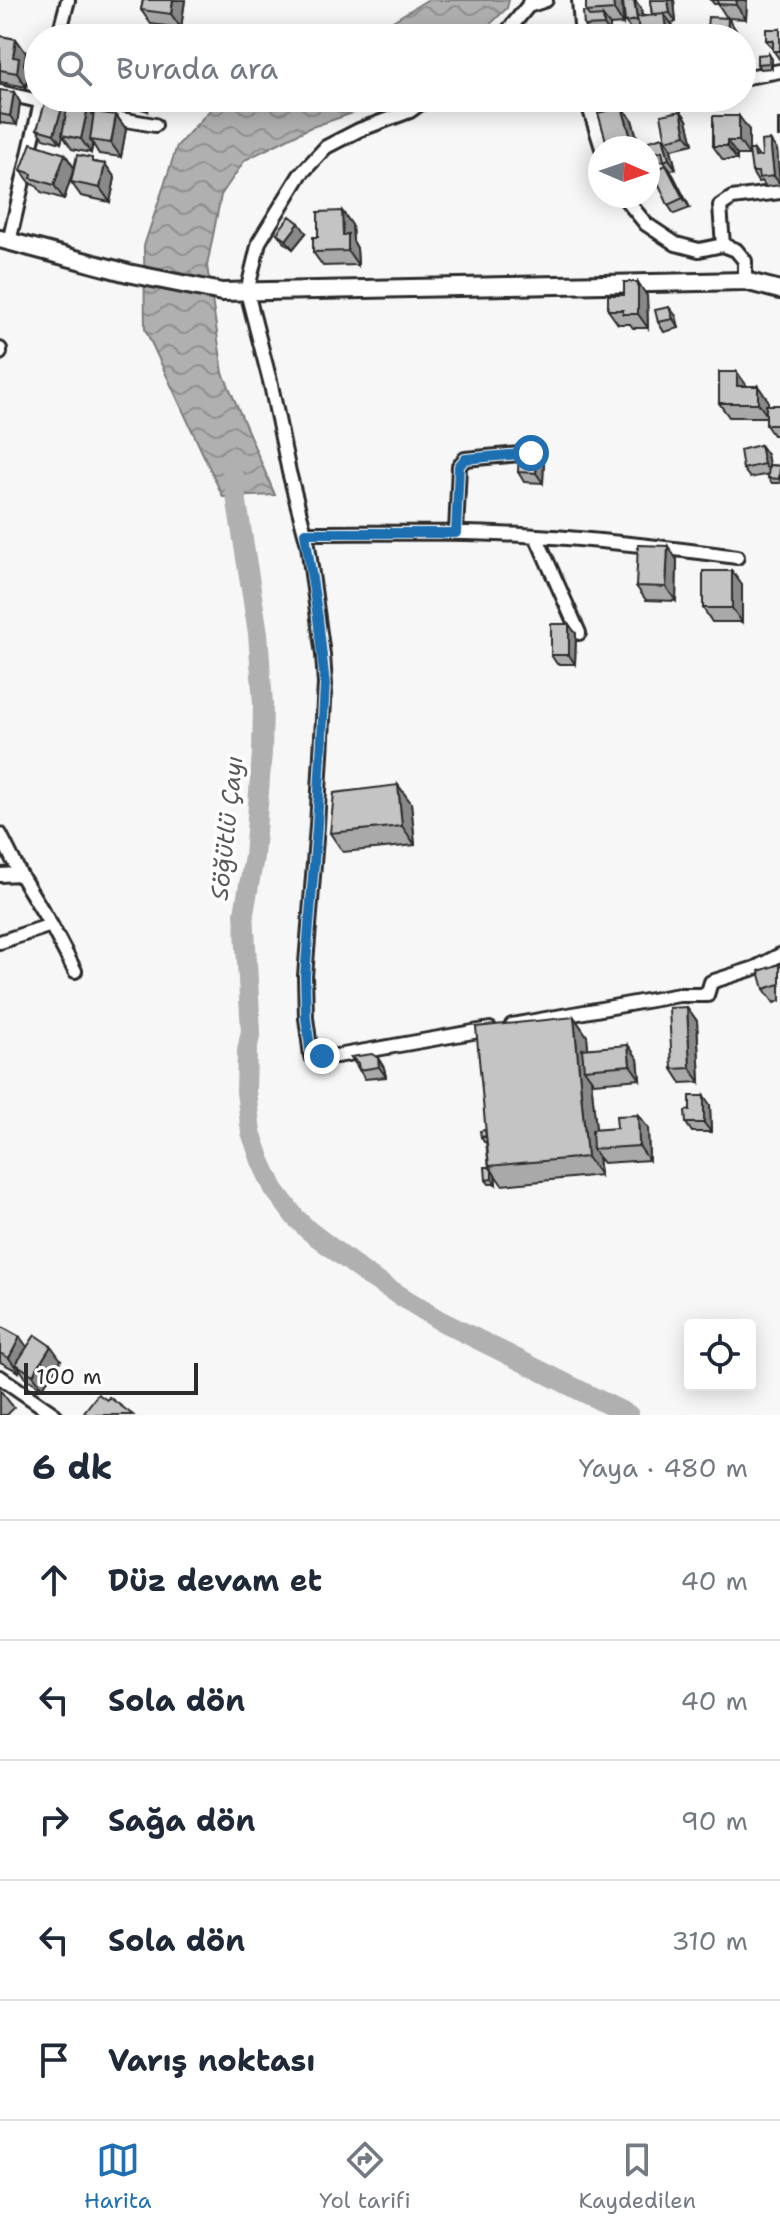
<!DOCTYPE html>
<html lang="tr">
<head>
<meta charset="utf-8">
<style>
  body { margin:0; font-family:"Shantell Sans",sans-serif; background:#f6f6f7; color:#1f2937 }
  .controls { position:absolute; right:24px; bottom:24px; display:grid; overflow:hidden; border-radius:8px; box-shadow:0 4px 20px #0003 }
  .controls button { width:72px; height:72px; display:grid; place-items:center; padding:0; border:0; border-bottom:2px solid #e0e1e3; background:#fff; color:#1f2937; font:40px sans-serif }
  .compass { position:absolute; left:588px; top:136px; width:72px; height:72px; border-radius:50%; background:#fff; box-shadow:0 4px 20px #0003; rotate:92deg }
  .scale { position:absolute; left:24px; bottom:20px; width:174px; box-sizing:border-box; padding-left:8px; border:4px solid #2b2b2b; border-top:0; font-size:22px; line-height:28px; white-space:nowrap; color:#2b2b2b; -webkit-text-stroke:6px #fff; paint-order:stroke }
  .stop { position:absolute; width:24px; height:24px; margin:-18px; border:6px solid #1f6fb2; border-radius:50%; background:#fff }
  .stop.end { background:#1f6fb2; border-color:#fff; box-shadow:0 2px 8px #0008 }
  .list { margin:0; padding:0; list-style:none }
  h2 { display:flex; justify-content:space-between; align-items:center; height:104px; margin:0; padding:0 32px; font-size:34px }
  h2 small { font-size:26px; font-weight:400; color:#747a83 }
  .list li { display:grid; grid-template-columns:52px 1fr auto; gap:24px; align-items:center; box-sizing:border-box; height:120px; padding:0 32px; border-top:2px solid #e0e1e3 }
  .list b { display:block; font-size:30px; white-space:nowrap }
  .list em { font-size:26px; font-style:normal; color:#747a83 }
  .icon { flex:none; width:44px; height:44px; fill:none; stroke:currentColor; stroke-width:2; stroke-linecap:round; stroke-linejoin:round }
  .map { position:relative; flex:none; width:780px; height:1415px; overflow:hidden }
  .search { position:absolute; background:#fff; box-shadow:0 4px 20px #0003; left:24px; right:24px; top:24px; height:88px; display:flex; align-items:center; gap:20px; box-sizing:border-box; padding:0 28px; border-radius:44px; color:#747a83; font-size:30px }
  .sheet { height:704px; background:#fff }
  nav { display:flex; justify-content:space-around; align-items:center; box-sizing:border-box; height:112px; border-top:2px solid #e0e1e3; background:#fff; font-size:22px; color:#747a83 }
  nav a { display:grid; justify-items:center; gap:4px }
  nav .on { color:#1f6fb2 }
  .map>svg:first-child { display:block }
  .water { fill:url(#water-waves); stroke:#7b7b7b; stroke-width:2 }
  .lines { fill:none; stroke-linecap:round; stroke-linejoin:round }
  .river { stroke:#b0b0b0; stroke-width:20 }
  .street-casing { stroke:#2b2b2b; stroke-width:18 }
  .secondary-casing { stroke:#2b2b2b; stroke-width:22 }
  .street { stroke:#fff; stroke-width:12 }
  .secondary { stroke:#fff; stroke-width:16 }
  .wall { fill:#a9a9a9; stroke:#2b2b2b; stroke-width:2 }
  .shaded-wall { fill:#898989; stroke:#2b2b2b; stroke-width:2 }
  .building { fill:#c4c4c4; stroke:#2b2b2b; stroke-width:2 }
  .route { stroke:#1f6fb2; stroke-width:10 }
  .labels { text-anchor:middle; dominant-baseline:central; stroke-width:7; stroke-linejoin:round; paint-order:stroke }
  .water-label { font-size:24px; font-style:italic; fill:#5a5a5a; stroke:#fff }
</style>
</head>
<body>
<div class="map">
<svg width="780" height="1415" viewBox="0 0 780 1415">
  <defs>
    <pattern id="water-waves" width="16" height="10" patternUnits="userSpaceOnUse" patternTransform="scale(2)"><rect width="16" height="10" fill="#b0b0b0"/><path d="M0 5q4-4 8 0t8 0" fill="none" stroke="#8f8f8f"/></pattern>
  </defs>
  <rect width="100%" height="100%" fill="#f7f7f7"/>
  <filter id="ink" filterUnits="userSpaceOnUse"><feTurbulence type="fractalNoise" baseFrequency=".0125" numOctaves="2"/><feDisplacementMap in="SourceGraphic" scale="16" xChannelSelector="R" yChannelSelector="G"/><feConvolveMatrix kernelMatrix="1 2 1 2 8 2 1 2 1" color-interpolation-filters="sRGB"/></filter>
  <g filter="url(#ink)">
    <path class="water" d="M427 0H509L507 8 476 38H365Z
      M221 98H397L309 128 245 160 221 195 207 266 223 373 275 495 223 497 145 329 144 246 177 146Z"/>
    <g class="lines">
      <path class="river" d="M232 471 258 633 263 704 262 753 254 857 244 913 251 1031 247 1051 246 1091 251 1132 261 1161 274 1189 295 1217 308 1230 367 1275 439 1320 629 1415"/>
      <defs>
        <path id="street" d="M579 0 582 38
          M528 6 546 0
          M58 38 68 0
          M502 38 528 6 530 0
          M742 78 780 71
          M0 92 81 111
          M428 98 410 111 359 130 326 147 300 175 259 242 247 292 271 385 289 472 308 545 323 655 325 684 317 826 305 976 306 1018 311 1056H337L490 1029
          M589 98V107L602 148
          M589 107 633 98
          M103 116 155 125
          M623 196 646 224 676 244 699 250 723 245 736 250 745 261V281
          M9 242 42 98
          M723 245 720 206 732 198 780 192
          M0 349V353
          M305 533C382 533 459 531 537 536 604 540 670 548 737 557
          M456 533 459 466 465 459 531 453
          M536 536 579 633
          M0 834 20 874
          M0 875 20 874 51 925
          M0 942 51 925 75 971
          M512 1025 679 995H707L711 982 755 968 780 955
          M0 1377 55 1415"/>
        <path id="secondary" d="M0 239 128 273 222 292 745 281 780 290"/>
      </defs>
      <use href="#street" class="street-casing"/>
      <use href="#secondary" class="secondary-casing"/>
      <use href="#street" class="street"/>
      <use href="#secondary" class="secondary"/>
    </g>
    <path class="wall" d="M143 0H185L181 28 151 24 141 10Z
      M586 0H622L623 24 610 25V34L590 35 584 26 586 12Z
      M650 0H674L676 22 671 23 674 27 632 38 638 30 632 31 625 22 641 8 642 16 652 15Z
      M711 0H747L746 19 728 18 737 32 727 18 718 4H714Z
      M780 29V60L766 40Z
      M0 36 16 39 26 53 24 64 29 72 26 87 0 82Z
      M772 59V68L760 69 757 64Z
      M0 90 20 102 17 125 0 123Z
      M105 98H152L148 111 127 105 124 100V102L107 100Z
      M63 105 67 110 88 107 94 116 116 115 126 129 121 157 99 154 93 144 91 153 72 149 63 136 61 143 44 138 37 129Z
      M622 107 632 120 640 148H609L607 144Z
      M681 111 687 120 693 144 672 149 666 140Z
      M749 130V155H737V160H723L713 146Z
      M670 146 676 169 671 170 664 161 654 163 648 154Z
      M754 150 759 157 777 150 780 185 766 187 762 181 758 182 752 172Z
      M65 154 74 168 95 162 105 164 115 178 110 202 81 196 71 182 74 169 64 199 41 192 37 186 31 184 21 170Z
      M666 165 673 175 690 208 674 214 668 205Z
      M342 211 352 225 353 241 357 248 358 265 323 266 313 252 318 237Z
      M277 233H306L293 249 284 242Z
      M647 296 648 328H633L630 324H618L608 310Z
      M676 316 679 328 664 332 658 322Z
      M747 386 768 400V405H780V435H773L766 425V417H729L719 403Z
      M760 445 767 455 769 465 780 466V483H772L768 478 769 474 750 478 743 469Z
      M538 451 544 461 543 483 524 482 518 472Z
      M677 560 676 601 646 600 636 586Z
      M742 585V622H712L703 608Z
      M576 634 575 664H557L551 655Z
      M398 785 411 803 415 845 343 852 330 833Z
      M780 964V1001L774 1003 764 989Z
      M687 1007 697 1021 700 1082 681 1083 672 1069Z
      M574 1017 587 1036 588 1049 628 1045 638 1059 640 1079 594 1083 591 1079 596 1130 648 1128 649 1160 603 1163 598 1157 600 1175 502 1185 495 1175 496 1184H489L486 1180 489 1167 486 1142H484L481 1137 485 1130Z
      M351 1057 378 1058 384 1068 386 1077 365 1079Z
      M704 1096 710 1105 711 1132H692L686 1123 690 1110Z
      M0 1326 27 1347 61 1360 42 1388 26 1378 20 1369 19 1372 0 1362Z
      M0 1390 14 1408 7 1415H0Z"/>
    <path class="shaded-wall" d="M173 0H185L181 28 171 14Z
      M613 0H622L623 24 614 10Z
      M635 0 641 8 643 30 637 20Z
      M668 0H674L676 22 670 13Z
      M737 0H747L746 19 736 5Z
      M664 14 674 27 675 38H667Z
      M603 16 610 25V34L604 25Z
      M728 18 737 32V38H727Z
      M16 39 26 53 24 64 29 72 26 87 17 73 13 57Z
      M769 54 772 59V68L769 63Z
      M14 92 20 102 17 125 10 116Z
      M142 98H152L148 111 141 101Z
      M63 105 69 114 61 143 54 134Z
      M88 107 97 121 90 140 92 144 91 153 81 139Z
      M622 107 632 120 640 148H638L631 138Z
      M681 111 687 120 693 144 686 135Z
      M116 115 126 129 121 157 111 143Z
      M739 116 749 130V155L739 141Z
      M663 137 670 146 676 169 669 159Z
      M770 140 777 150 780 184 774 176Z
      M727 141 737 155V160L727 146Z
      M65 154 74 168 64 199 54 185Z
      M105 164 115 178 110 202 100 188Z
      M666 165 673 175 690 208 683 198Z
      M342 211 352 225 353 241 357 248 358 265 348 251 343 235Z
      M299 223 306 233 293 249 286 240Z
      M638 282 647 296 648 328 638 314Z
      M669 307 676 316 679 328 673 319Z
      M737 372 747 386H737Z
      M758 386 768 400V417L758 403Z
      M760 445 767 455 771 474 764 464Z
      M538 451 544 461 543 483 536 473Z
      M668 546 677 560 676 601 666 587Z
      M732 571 742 585V622L732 608Z
      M569 624 576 634 575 664 569 655Z
      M398 785 411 803 415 845 402 826Z
      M687 1007 697 1021 700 1082 690 1068Z
      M574 1017 587 1036 590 1068 584 1069 591 1079 598 1149H593L598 1157 600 1175 587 1157Z
      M628 1045 638 1059 640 1079 630 1065Z
      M378 1058 384 1068 386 1077 379 1067Z
      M704 1096 710 1105 711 1132 704 1123Z
      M638 1115 648 1128 649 1160 639 1146Z
      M492 1170 495 1175 496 1184 492 1179Z
      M20 1337 30 1351 16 1364 20 1369 19 1372 9 1358Z
      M51 1346 61 1360 42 1388 33 1375Z"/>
    <path class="building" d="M143 0H173L171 14 141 10Z
      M586 0H613L614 10 586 12Z
      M634 0 637 20 625 22 623 1Z
      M650 0H668L670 13 652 14Z
      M718 0H737L736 5 718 4Z
      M583 12H586L590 17 603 16 604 25 584 26Z
      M664 14 667 38H632L631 32 639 31 637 17Z
      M708 17 728 18 727 38H706Z
      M766 29H780V51H773V40H766Z
      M629 34 630 38H609Z
      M0 36 16 39 13 57 19 58 17 73 0 70Z
      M769 54V63L757 64V55Z
      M0 90 14 92 10 116 0 114Z
      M130 98H142L141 101Z
      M46 100 63 105 54 134 37 129Z
      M68 103 88 107 81 139 62 135Z
      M622 107 631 138 607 144 598 113Z
      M681 111 686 135 666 140 661 115Z
      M94 112 116 115 111 143 90 140Z
      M713 116H739V141H727V146H713Z
      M778 119H780V137H778Z
      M663 137 669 159 664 161 662 151 648 154V148H646L645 142Z
      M770 140 774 176 759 178 758 172H752L749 150H754L755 157 762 156 761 141Z
      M31 143 65 154 54 185 31 178 32 174 21 170Z
      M77 155 92 158V162L105 164 100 188 71 182Z
      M666 165 683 198 668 205 653 171Z
      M342 211 343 235 348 234V251L313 252V237H318V212Z
      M290 216 299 223 286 240 277 233Z
      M624 282H638V314H623V310H608V295H624Z
      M669 307 673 319 658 322 655 310Z
      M719 372H737V386H758V403H719Z
      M766 405H780V425H766Z
      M760 445 764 464 743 469 740 450Z
      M519 450 538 451 536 473 518 472Z
      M769 465 780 466 779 479 768 478Z
      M638 545 668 546 666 587 636 586Z
      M703 571H732V608H703Z
      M551 624H569V655H551Z
      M398 785 402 826 330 833 334 793Z
      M780 964V984L764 989 759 971Z
      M687 1007 690 1068 672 1069 669 1008Z
      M574 1017 587 1157 489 1166 476 1027Z
      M628 1045 630 1065 584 1069 582 1049Z
      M372 1054 378 1058 379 1067 359 1070 358 1063 351 1057Z
      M690 1096H704V1123H686L685 1111 690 1110Z
      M638 1115 639 1146 593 1149 592 1130 617 1128 616 1116Z
      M485 1130 486 1136 481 1137 480 1131Z
      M485 1167H489L492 1170V1179L486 1180Z
      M0 1326 20 1337 9 1358 0 1353Z
      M35 1335 51 1346 33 1375 16 1364Z
      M98 1394 107 1400 109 1397 133 1415H87L84 1412Z"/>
  </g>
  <g class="lines" filter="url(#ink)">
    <path class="route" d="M322 1056H311L306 1018 305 976 317 826 325 684 318 618 305 533H456L459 466 465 459 531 453"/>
  </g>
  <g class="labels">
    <g class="water-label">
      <text transform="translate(227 828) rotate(-84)">Söğütlü Çayı</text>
    </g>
  </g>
</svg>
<div class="controls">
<button><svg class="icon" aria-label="locate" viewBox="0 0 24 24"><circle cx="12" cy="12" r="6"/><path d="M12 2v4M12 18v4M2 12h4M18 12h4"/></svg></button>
</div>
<svg class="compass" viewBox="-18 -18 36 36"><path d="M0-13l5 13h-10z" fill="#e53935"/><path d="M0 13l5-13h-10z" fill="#747a83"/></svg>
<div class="scale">100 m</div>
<div class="stop" style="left:531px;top:453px"></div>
<div class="stop end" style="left:322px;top:1056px"></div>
<div class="search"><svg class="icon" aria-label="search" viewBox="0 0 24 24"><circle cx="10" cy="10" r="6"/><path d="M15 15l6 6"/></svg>Burada ara</div>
</div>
<section class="sheet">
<h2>6 dk<small>Yaya · 480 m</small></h2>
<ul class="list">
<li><svg class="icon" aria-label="ahead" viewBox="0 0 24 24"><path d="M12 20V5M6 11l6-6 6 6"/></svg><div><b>Düz devam et</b></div><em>40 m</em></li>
<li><svg class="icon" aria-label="left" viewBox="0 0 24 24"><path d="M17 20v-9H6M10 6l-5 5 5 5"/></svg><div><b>Sola dön</b></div><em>40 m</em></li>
<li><svg class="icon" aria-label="right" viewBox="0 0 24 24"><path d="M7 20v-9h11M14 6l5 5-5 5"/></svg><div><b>Sağa dön</b></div><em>90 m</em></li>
<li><svg class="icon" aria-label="left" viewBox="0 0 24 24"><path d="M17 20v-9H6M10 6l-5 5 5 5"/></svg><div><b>Sola dön</b></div><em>310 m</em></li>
<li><svg class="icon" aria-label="arrive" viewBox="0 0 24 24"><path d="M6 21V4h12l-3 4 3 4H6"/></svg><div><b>Varış noktası</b></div></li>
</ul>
</section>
<nav>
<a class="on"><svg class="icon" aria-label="map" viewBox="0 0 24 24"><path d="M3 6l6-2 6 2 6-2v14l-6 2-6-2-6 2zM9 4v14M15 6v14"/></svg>Harita</a>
<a><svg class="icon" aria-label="directions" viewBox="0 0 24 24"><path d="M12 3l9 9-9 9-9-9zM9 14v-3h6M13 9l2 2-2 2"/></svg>Yol tarifi</a>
<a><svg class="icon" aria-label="saved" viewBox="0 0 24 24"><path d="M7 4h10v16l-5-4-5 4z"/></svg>Kaydedilen</a>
</nav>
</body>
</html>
